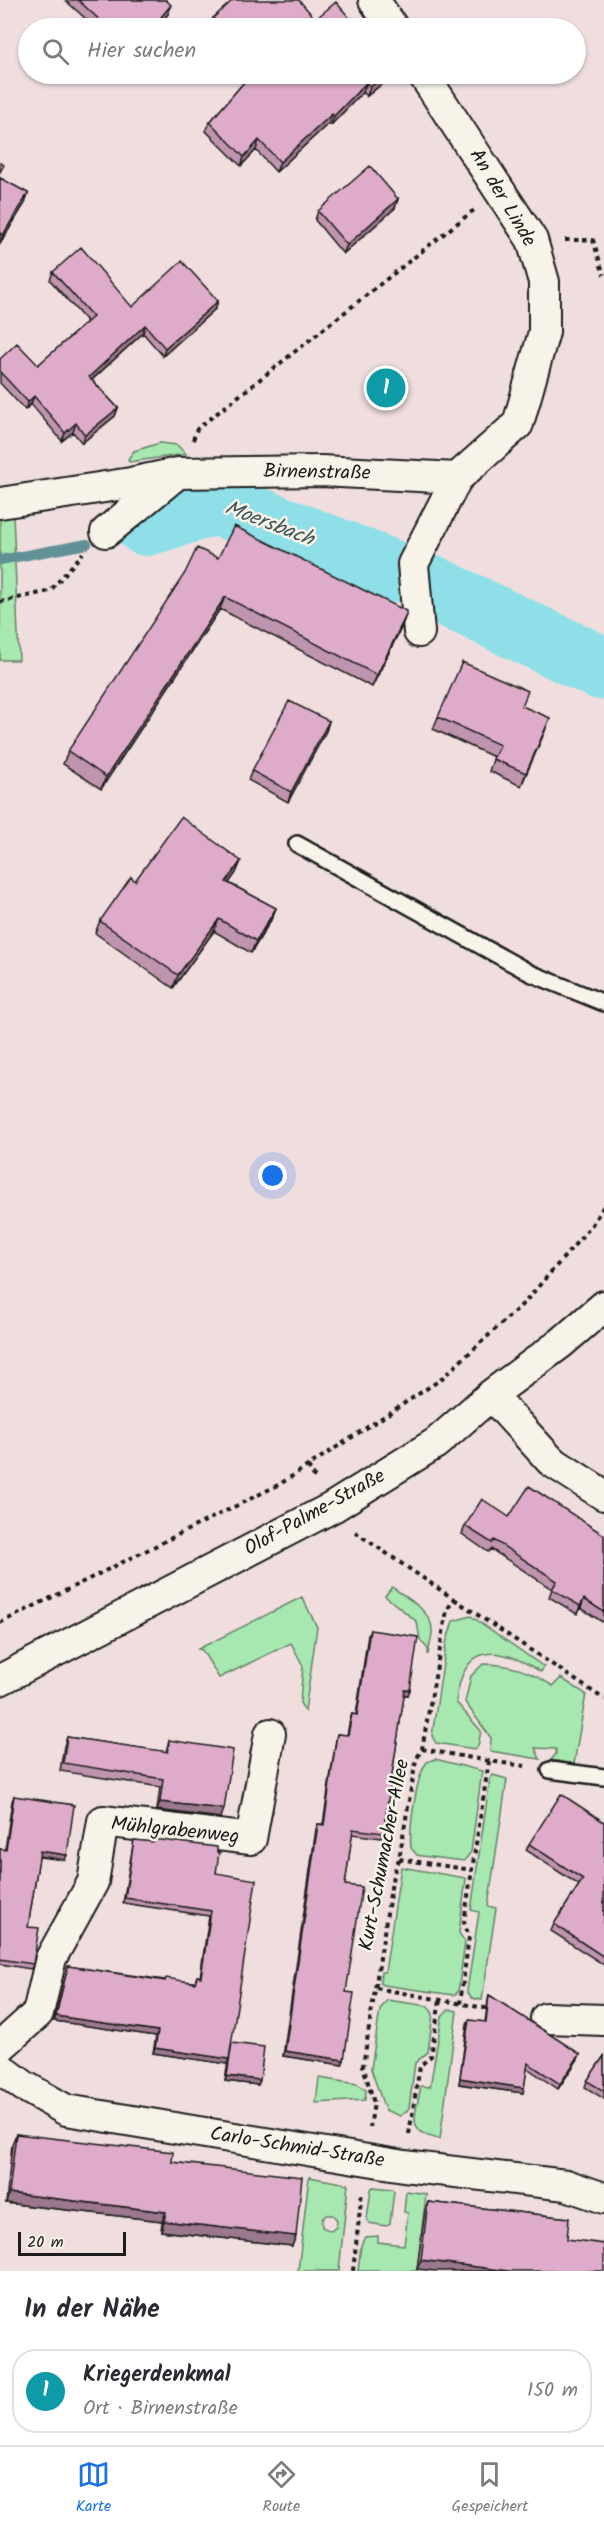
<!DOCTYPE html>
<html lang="de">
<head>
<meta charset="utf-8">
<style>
  body { margin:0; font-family:Kalam,sans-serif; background:#f2f2f3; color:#2b2b33 }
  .scale { position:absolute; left:18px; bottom:15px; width:108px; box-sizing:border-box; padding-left:6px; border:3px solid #1c1c1c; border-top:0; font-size:16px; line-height:21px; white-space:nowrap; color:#1c1c1c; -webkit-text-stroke:4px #f7f3e8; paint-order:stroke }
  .you { position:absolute; left:273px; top:1176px; width:21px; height:21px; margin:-15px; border:4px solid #fff; border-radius:50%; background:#1a73e8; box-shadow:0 0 0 9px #1a73e833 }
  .badge { display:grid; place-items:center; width:39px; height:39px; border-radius:50%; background:#1a73e8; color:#fff; font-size:20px; font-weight:700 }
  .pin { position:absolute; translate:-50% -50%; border:3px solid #fff; box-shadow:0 2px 6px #0006 }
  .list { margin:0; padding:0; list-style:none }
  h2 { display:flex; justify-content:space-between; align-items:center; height:78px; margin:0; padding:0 24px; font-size:26px }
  h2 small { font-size:20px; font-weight:400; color:#7c7c81 }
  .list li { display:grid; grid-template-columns:39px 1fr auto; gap:18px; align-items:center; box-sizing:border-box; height:84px; margin:0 12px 12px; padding:0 12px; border:2px solid #e1e1e2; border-radius:24px }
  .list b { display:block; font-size:22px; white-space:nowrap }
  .list p { margin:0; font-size:20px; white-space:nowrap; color:#7c7c81 }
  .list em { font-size:20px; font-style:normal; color:#7c7c81 }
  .icon { flex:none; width:33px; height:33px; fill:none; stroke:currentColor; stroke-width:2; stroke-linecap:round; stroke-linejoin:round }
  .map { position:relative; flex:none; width:604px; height:2271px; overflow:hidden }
  .search { position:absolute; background:#fff; box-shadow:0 2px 4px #0004; left:18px; right:18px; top:18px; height:66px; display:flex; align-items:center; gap:15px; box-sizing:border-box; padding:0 21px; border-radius:33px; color:#7c7c81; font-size:22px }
  .sheet { height:174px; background:#fff }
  nav { display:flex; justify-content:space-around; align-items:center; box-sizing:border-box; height:84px; border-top:2px solid #e1e1e2; background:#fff; font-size:16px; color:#7c7c81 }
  nav a { display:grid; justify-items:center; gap:3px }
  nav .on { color:#1a73e8 }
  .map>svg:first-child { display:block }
  .green { fill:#a7e7b0; stroke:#628266; stroke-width:1.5; fill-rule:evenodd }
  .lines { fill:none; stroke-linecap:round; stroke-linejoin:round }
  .stream { stroke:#609196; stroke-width:10 }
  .river { stroke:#8edfe7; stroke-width:64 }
  .lane-casing { stroke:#1c1c1c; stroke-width:20 }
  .street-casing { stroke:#1c1c1c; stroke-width:34 }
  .path { stroke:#1c1c1c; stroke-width:4; stroke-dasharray:4.5 4.5; stroke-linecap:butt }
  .lane { stroke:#f7f3e8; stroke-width:15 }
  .street { stroke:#f7f3e8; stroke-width:30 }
  .wall { fill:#bf94ae; stroke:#1c1c1c; stroke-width:1.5 }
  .shaded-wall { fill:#9b788d; stroke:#1c1c1c; stroke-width:1.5 }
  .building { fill:#deacca; stroke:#1c1c1c; stroke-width:1.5 }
  .labels { text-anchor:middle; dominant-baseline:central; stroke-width:5; stroke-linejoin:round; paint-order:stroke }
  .street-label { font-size:20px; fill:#1c1c1c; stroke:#f7f3e8 }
  .water-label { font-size:21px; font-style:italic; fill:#3e5659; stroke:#f7f3e8 }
</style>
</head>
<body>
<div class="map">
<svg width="604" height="2271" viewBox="0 0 604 2271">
  <rect width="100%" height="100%" fill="#f0dedf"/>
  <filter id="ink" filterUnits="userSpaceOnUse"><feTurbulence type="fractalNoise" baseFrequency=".0167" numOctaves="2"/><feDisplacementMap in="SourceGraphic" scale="12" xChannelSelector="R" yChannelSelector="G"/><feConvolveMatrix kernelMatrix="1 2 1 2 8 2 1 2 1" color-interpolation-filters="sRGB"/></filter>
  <g filter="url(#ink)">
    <path class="green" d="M160 443 177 445 186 454 129 462 128 459 134 451Z
      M13 513 19 660H0V515Z
      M392 1587C406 1597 433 1612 432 1631 432 1639 429 1647 428 1655V1649L420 1640 417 1622 385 1596Z
      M302 1597 317 1627 305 1711 300 1703 303 1666 291 1643 219 1678 202 1650 198 1649Z
      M471 1616 544 1667 541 1672C497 1644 463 1642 456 1702L481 1731 478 1746 475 1749 436 1743 432 1736 446 1644 453 1621Z
      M483 1664C511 1664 529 1671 553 1686L561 1678 586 1694 574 1764 551 1760 556 1754V1749L535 1748 540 1759 490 1751 491 1738 465 1702 471 1676Z
      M435 1759 482 1771 471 1852 464 1861 422 1856 417 1855 411 1848C409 1830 416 1775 427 1762Z
      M493 1775 507 1779 488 1906 496 1908 482 2000 472 1998 467 1991 479 1912 471 1910 490 1779Z
      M401 1867 466 1878 459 1933 465 1942 458 1992 454 1995 383 1985 380 1983 381 1972H385Z
      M387 2000 428 2006 433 2014 428 2052 415 2063 409 2108 406 2112 400 2116 385 2110 371 2069 380 2010Z
      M449 2009 457 2011 440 2139C404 2133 416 2115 421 2086L430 2087 442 2016Z
      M319 2078 357 2084 366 2090 365 2100 316 2103Z
      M309 2177 348 2184 339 2271H298ZM326 2215H333L337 2220 336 2227 331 2231 322 2227V2219Z
      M373 2187 392 2189 394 2191 390 2223 386 2226 369 2223 367 2219 371 2189Z
      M406 2191 426 2194 417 2271H358L361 2245 365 2237 378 2236V2242L404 2245 408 2213 404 2212Z"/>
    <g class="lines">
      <path class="stream" d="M0 560 87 544"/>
      <path class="river" d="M146 524 216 503 390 571
        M431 587 601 668"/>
      <defs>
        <path id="lane" d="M297 844 530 973 604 1003
          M550 1770 604 1777"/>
        <path id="street" d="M374 0 393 28
          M0 503 131 483 178 473 321 471 457 478 518 424 544 332V282L532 240 423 74
          M106 532 173 477
          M419 632 413 564 457 478
          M491 1395 551 1461 604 1495
          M0 1680 333 1507 436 1443 491 1395 561 1343 604 1306
          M546 2018 604 2020
          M0 2047 38 2013 51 1958 93 1882 103 1821 251 1839 270 1734
          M0 2068 24 2086 66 2110 404 2166 566 2185 604 2198"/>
      </defs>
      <use href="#lane" class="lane-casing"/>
      <use href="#street" class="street-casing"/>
      <path class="path" d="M565 240H593L604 275
        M193 440 197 429 474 210
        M0 602 50 591 83 553
        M308 1466 315 1478
        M355 1532 454 1599 447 1610 422 1749 416 1760 399 1859 393 1875 363 2066 374 2103 370 2127
        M454 1599 604 1699
        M0 1623 280 1484 440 1380 525 1302 591 1226 604 1206
        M422 1749 489 1761
        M399 1859 472 1870 489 1761 525 1766
        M376 1988 490 2009
        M460 2004 469 1937 464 1922 472 1870
        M409 2134 420 2066 431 2056 440 2000
        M353 2271 362 2191"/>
      <use href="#lane" class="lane"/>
      <use href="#street" class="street"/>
    </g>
    <path class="wall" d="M65 0H166L168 14 156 28H96Z
      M318 17 358 28H211L210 27 213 18 316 20Z
      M251 74 388 79 367 96 363 92 331 125 329 123 276 172 256 150 241 166 206 131 210 122Z
      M0 178 28 193 25 203 0 244Z
      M398 199 395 208 343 254 315 220 318 211Z
      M53 272 132 307 218 301 215 309 163 356 143 333 92 380 118 408 115 416 82 443 73 432 62 441 31 404 25 410 0 383V359L38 365 87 322 50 280Z
      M218 558 406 615 401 628 372 687 220 609 101 789 63 764 68 751Z
      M522 706 545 731 521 786 489 771 494 757 433 729 438 717Z
      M329 721 326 731 288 802 248 780 252 771Z
      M241 861 236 873 229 883 276 908 271 920 251 953 214 931 173 988 95 933 100 921 135 881Z
      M509 1517 604 1535V1623L581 1608 577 1614 549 1597 552 1589 491 1549 488 1552 462 1534 465 1526Z
      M370 1630 408 1695H404L383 1833 381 1838 352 1834 345 1885 346 1992 344 2060 342 2065 283 2056 316 1829 318 1824H323L336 1739 337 1734 347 1735 350 1719 352 1714 356 1715 368 1635Z
      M67 1737 166 1752 169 1740 221 1818 157 1810 160 1787 60 1771 64 1746Z
      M14 1796 65 1860 39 1857 28 1927 33 1964 31 1969 0 1964V1849L5 1850 12 1801Z
      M604 1822V1965L551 1931 554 1924 579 1885 526 1850 529 1844Z
      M153 1839 217 1852 216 1873 231 2045 260 2080 258 2085 225 2081 228 2061 227 2064 153 2053 156 2036 54 2021 68 1966 165 1980 195 1982 197 1976 200 1977 209 1916 123 1903 133 1845 134 1840 152 1842Z
      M489 1995 580 2054 578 2059 558 2089 527 2068 524 2088 523 2093 459 2084 467 2025 469 2020 485 2022 488 2000Z
      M604 2056V2099L585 2087 587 2081Z
      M16 2134 172 2162 296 2236 292 2246 161 2231 162 2221 6 2203 12 2144Z
      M428 2202 569 2218 417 2269 425 2210Z"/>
    <path class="shaded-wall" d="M171 5 168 14 156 28H152Z
      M387 74H390L388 79 367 96 370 87Z
      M367 82 363 92 331 125 334 116Z
      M332 114 329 123 276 172 280 162Z
      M259 140 256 150 241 166 244 157Z
      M28 193 25 203 0 244 3 235Z
      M398 199 395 208 343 254 347 245Z
      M218 301 215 309 163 356 165 348Z
      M145 325 143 333 86 385 89 377Z
      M34 396 31 404 25 410 28 402Z
      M118 408 115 416 82 443 85 435Z
      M76 423 73 432 62 441 65 433Z
      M225 597 220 609 101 789 106 777Z
      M406 615 401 628 372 687 377 675Z
      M550 718 545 731 521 786 526 773Z
      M329 721 326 731 288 802 291 792Z
      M241 861 236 873 221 894 226 882Z
      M276 908 271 920 251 953 256 941Z
      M219 919 214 931 173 988 178 975Z
      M584 1599 581 1608 577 1614 580 1606Z
      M405 1690H410L408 1695H403Z
      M160 1802 224 1809 221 1818 157 1810Z
      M40 1851 67 1855 65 1860 38 1856Z
      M56 2016 158 2031 156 2036 54 2021Z
      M155 2048 229 2059 227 2064 153 2053Z
      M285 2051 344 2060 342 2065 283 2056Z
      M580 2054 578 2059 558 2089 560 2084Z
      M227 2076 260 2080 258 2085 225 2081Z
      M460 2078 524 2088 523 2093 459 2084Z
      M9 2193 166 2212 162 2221 6 2203Z
      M164 2221 296 2236 292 2246 161 2231Z
      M421 2260 509 2271H435L417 2269Z"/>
    <path class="building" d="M78 0H166L171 5 152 28H99L103 23Z
      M233 0H299L323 28H223L213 18Z
      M336 2 358 28H327L318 17Z
      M251 74H387L370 87 367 82 334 116 332 114 280 162 259 140 244 157 210 122Z
      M0 163 4 165 0 172Z
      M370 166 398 199 347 245 318 211Z
      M0 178 28 193 3 235 0 234Z
      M81 247 132 307 182 261 218 301 165 348 145 325 89 377 118 408 85 435 76 423 65 433 34 396 28 402 0 372V359L17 343 38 365 93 317 53 272Z
      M234 526 406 611V615L377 675 225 597 106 777 68 751 185 573 197 548 218 558Z
      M462 662 528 691 522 706 550 718 526 773 493 759 500 745 438 717Z
      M289 701 329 721 291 792 252 771Z
      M181 817 241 861 226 882 276 908 256 941 219 919 178 975 100 921 131 877 135 881Z
      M529 1486 604 1535V1612L584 1599 580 1606 552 1589 557 1581 494 1540 492 1543 465 1526 482 1499 509 1517Z
      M370 1630 418 1637 410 1690H405L383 1833 353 1829 345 1885 362 1887 346 1992 354 1993 344 2060 285 2051 318 1824 324 1825 337 1734 348 1735 352 1714 357 1715Z
      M67 1737 168 1752 169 1740 233 1750 224 1809 160 1802 163 1779 63 1763Z
      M561 1794 604 1822V1957L554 1924 583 1879 529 1844Z
      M14 1796 74 1805 67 1855 40 1851 28 1927 39 1928 33 1964 0 1959V1849L6 1850Z
      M153 1839 217 1847V1852L219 1853 216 1873 256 1880 229 2059 155 2048 158 2031 56 2016 68 1966 165 1981 166 1978 195 1983 197 1976 201 1977 211 1911 125 1898 134 1840 153 1842Z
      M489 1995 580 2054 560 2084 528 2063 524 2088 460 2078 469 2020 486 2022Z
      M232 2043 264 2047 260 2080 227 2076Z
      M604 2056V2091L587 2081Z
      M16 2134 173 2152 172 2162 302 2177 296 2236 164 2221 166 2212 9 2193Z
      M428 2202 569 2218 567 2239 604 2244V2271H509L421 2260Z"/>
  </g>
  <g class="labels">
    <g class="street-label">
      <text transform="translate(502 198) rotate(59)">An der Linde</text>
      <text transform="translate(317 473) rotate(1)">Birnenstraße</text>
      <text transform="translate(315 1513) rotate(-29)">Olof-Palme-Straße</text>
      <text transform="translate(175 1831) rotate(6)">Mühlgrabenweg</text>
      <text transform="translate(385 1855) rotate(-79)">Kurt-Schumacher-Allee</text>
      <text transform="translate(297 2148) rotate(9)">Carlo-Schmid-Straße</text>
    </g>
    <g class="water-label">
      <text transform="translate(269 524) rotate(21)">Moersbach</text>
    </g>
  </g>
</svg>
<div class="scale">20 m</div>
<div class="you"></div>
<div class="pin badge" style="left:386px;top:388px;background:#0f9aa8">1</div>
<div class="search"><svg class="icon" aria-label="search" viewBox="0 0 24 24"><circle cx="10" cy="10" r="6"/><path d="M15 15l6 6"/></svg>Hier suchen</div>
</div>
<section class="sheet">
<h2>In der Nähe<small></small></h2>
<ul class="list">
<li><span class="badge" style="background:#0f9aa8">1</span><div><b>Kriegerdenkmal</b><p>Ort · Birnenstraße</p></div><em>150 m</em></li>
</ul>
</section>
<nav>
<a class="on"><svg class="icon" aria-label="map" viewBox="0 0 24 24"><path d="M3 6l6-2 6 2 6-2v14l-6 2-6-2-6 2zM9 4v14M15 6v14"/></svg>Karte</a>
<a><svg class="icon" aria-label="directions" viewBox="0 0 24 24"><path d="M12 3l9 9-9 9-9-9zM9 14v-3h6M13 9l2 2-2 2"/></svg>Route</a>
<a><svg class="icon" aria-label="saved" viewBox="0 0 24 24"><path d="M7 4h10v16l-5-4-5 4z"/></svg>Gespeichert</a>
</nav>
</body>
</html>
